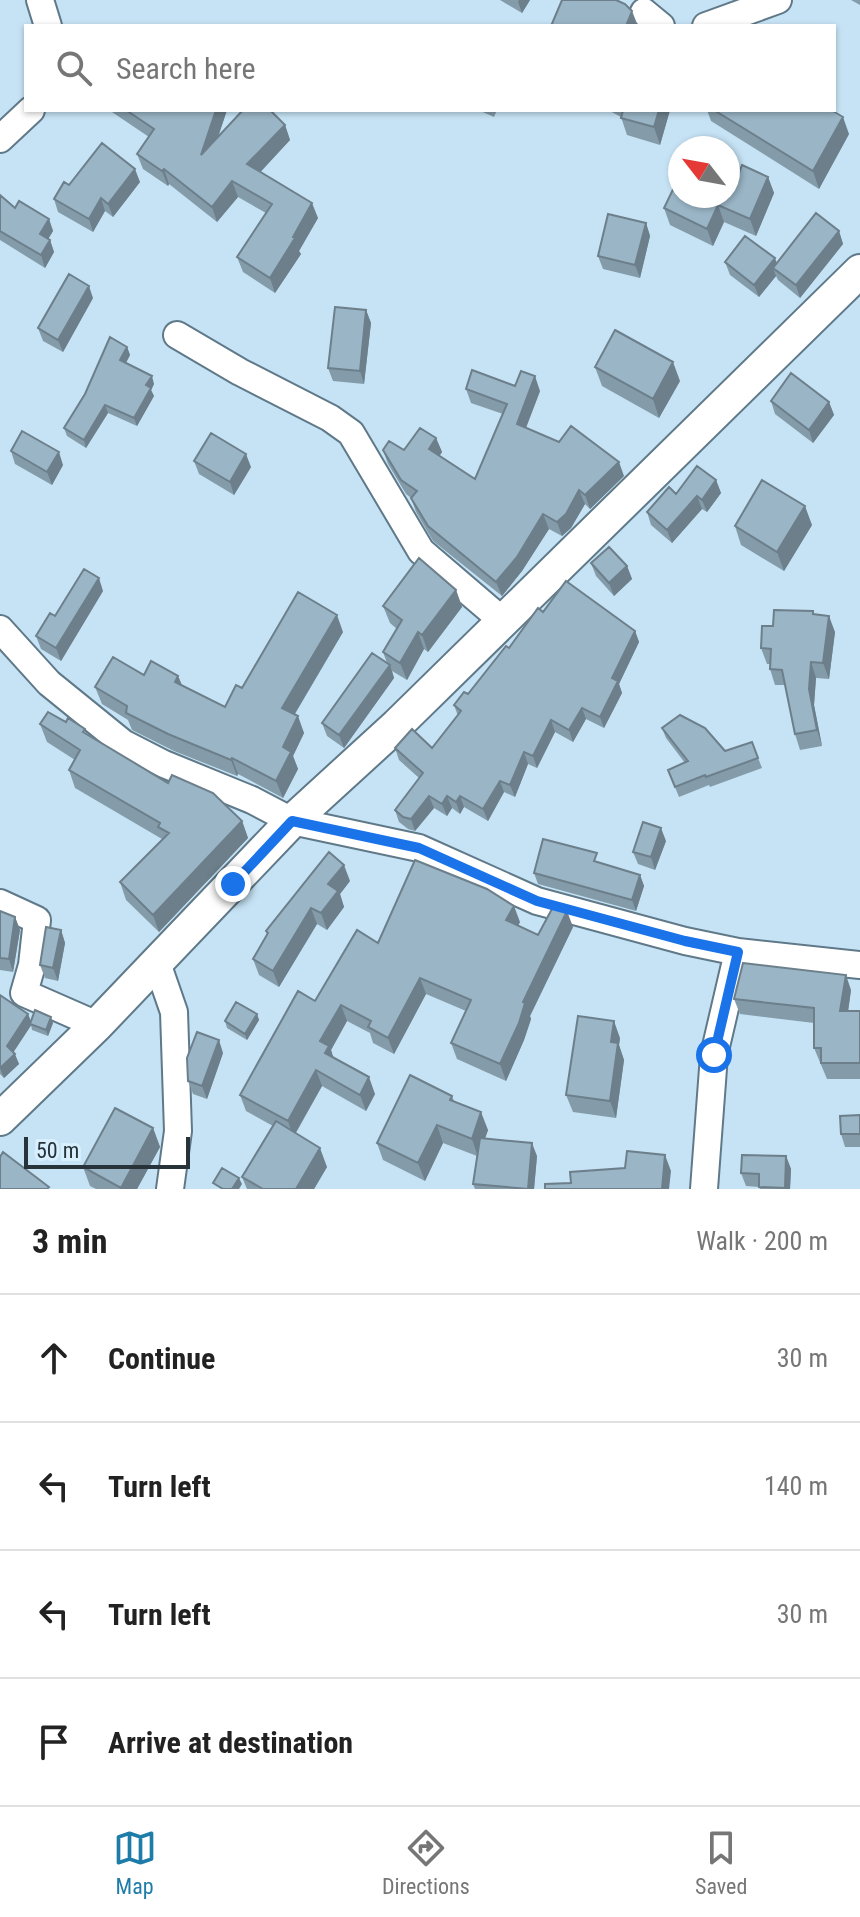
<!DOCTYPE html>
<html lang="en">
<head>
<meta charset="utf-8">
<style>
  body { margin:0; font-family:"Roboto Condensed",sans-serif; background:#f2f2f2; color:#222 }
  .compass { position:absolute; left:668px; top:136px; width:72px; height:72px; border-radius:50%; background:#fff; box-shadow:0 2px 6px #0004; rotate:301deg }
  .scale { position:absolute; left:24px; bottom:20px; width:166px; box-sizing:border-box; padding-left:8px; border:4px solid #273339; border-top:0; font-size:22px; line-height:28px; white-space:nowrap; color:#273339; -webkit-text-stroke:6px #d8effe; paint-order:stroke }
  .stop { position:absolute; width:24px; height:24px; margin:-18px; border:6px solid #1a73e8; border-radius:50%; background:#fff }
  .stop.end { background:#1a73e8; border-color:#fff; box-shadow:0 2px 8px #0008 }
  .list { margin:0; padding:0; list-style:none }
  h2 { display:flex; justify-content:space-between; align-items:center; height:104px; margin:0; padding:0 32px; font-size:34px }
  h2 small { font-size:26px; font-weight:400; color:#767676 }
  .list li { display:grid; grid-template-columns:52px 1fr auto; gap:24px; align-items:center; box-sizing:border-box; height:128px; padding:0 32px; border-top:2px solid #e0e0e0 }
  .list b { display:block; font-size:30px; white-space:nowrap }
  .list em { font-size:26px; font-style:normal; color:#767676 }
  .icon { flex:none; width:44px; height:44px; fill:none; stroke:currentColor; stroke-width:2; stroke-linecap:round; stroke-linejoin:round }
  .map { position:relative; flex:none; width:860px; height:1189px; overflow:hidden }
  .search { position:absolute; background:#fff; box-shadow:0 2px 6px #0004; left:24px; right:24px; top:24px; height:88px; display:flex; align-items:center; gap:20px; box-sizing:border-box; padding:0 28px; border-radius:0px; color:#767676; font-size:30px }
  .sheet { height:616px; background:#fff }
  nav { display:flex; justify-content:space-around; align-items:center; box-sizing:border-box; height:112px; border-top:2px solid #e0e0e0; background:#fff; font-size:22px; color:#767676 }
  nav a { display:grid; justify-items:center; gap:4px }
  nav .on { color:#1e7ca9 }
  .map>svg:first-child { display:block }
  .lines { fill:none; stroke-linecap:round; stroke-linejoin:round }
  .minor-casing { stroke:#5f7989; stroke-width:30 }
  .major-casing { stroke:#5f7989; stroke-width:36 }
  .minor { stroke:#fff; stroke-width:26 }
  .major { stroke:#fff; stroke-width:32 }
  .wall { fill:#849caa }
  .shaded-wall { fill:#6c7f8b }
  .building { fill:#9ab5c6; stroke:#6c7f8b; stroke-width:2 }
  .route { stroke:#1a73e8; stroke-width:10 }
</style>
</head>
<body>
<div class="map">
<svg width="860" height="1189" viewBox="0 0 860 1189">
  <rect width="100%" height="100%" fill="#c6e3f5"/>
  <g class="lines">
    <defs>
      <path id="minor" d="M40 0 48 26
        M644 12 661 26
        M706 26 778 0
        M0 139 31 110
        M177 335 240 372 330 418 351 433 421 551 503 621
        M0 629 49 683 123 743 164 764 252 800 292 821 419 848 537 901 685 941 738 952 860 965
        M0 903 37 920 32 965 24 993 97 1025
        M157 963 174 1012 178 1131 170 1189
        M704 1189 714 1055 738 952"/>
      <path id="major" d="M0 1119 97 1025 292 821 397 725 860 271"/>
    </defs>
    <use href="#minor" class="minor-casing"/>
    <use href="#major" class="major-casing"/>
    <use href="#minor" class="minor"/>
    <use href="#major" class="major"/>
  </g>
  <path class="wall" d="M500 0H530L522 13Z
    M851 0H860V5Z
    M109 110H227L218 137 285 125 290 140 260 172 318 218 299 251 301 254 275 293 243 272 237 257 266 213 238 197 217 222 169 184 168 186 143 169 137 154 149 137Z
    M478 110H497L494 117Z
    M608 110H670L660 145 627 135 621 117Z
    M707 110H831L849 134 819 189 711 121Z
    M739 173 768 177 774 193 756 236 724 222 713 246 670 225 664 208Z
    M140 182 113 217 105 211 93 232 58 212 54 199 69 185Z
    M0 195 15 208 49 219 53 231 48 239 50 240 54 252 45 268 0 240Z
    M646 223 650 236 640 278 603 269 598 256Z
    M839 231 843 244 800 298 778 280 776 276 759 297 730 275 725 262 777 263Z
    M93 298 63 352 43 341 38 328Z
    M366 310 371 323 364 384 333 381 328 368Z
    M127 347 130 355 126 363 154 384 151 390 154 396 137 426 108 413 86 448 67 436 64 428Z
    M595 367 680 381 659 418 602 386Z
    M515 386 540 391 526 428 624 476 590 509 585 504 571 528 562 536 549 529 522 571 502 596 433 541 416 512 411 498 406 494 388 464 383 450H404L436 438 442 452 439 456 475 479 503 414 471 403 466 389Z
    M771 401 829 402 834 415 813 443 775 414Z
    M11 451 63 465 52 485 15 464Z
    M194 461 251 467 234 495 199 474Z
    M716 480 721 493 707 512 702 509 672 543 651 525 647 512 676 494Z
    M812 525 784 571 741 545 735 526Z
    M591 563 627 566 632 579 614 596 596 576Z
    M456 590 462 607 428 652 424 649 407 680 392 671 394 678 344 748 327 736 322 723 387 663 383 652 397 629 390 623 383 606Z
    M103 591 61 661 41 649 36 636 55 616Z
    M813 611 814 614 835 632 829 679 816 678 814 705 822 746 800 750 795 734 785 685H775L770 669V664H767L761 648 773 626Z
    M543 612 635 631 639 642 619 684 622 693 604 728 586 719 573 742 555 732 537 768 528 764 515 797 504 792 488 821 464 807 460 814 452 808 447 816 434 808 415 831 408 829 399 822 395 810 419 778 399 760 395 748H432L458 716 454 705 468 694Z
    M343 632 295 714 304 733 293 756 298 769 283 798 238 774 237 776 174 751 132 730 128 720 102 704 95 687 144 675 178 676 182 686 225 707 242 688Z
    M40 724 87 735 168 783 242 821 248 838 159 932 126 900 120 882 162 839 75 788 69 770 75 760 47 742Z
    M662 728 725 751 752 742 762 768 710 787 709 785 679 797 668 770 685 763 666 738Z
    M666 841 655 870 638 864 633 852Z
    M534 873 640 875 644 886 636 911 538 884Z
    M350 881 340 894 344 907 327 930 317 924 279 987 259 975 253 959 267 935 266 931Z
    M0 911 15 917 20 930 13 972 0 970Z
    M520 922 518 926 538 935 573 927 530 1016 531 1019 524 1040 506 1081 457 1059 451 1043 466 1011 426 994 394 1054 373 1043 370 1033 347 1021 331 1050 333 1058 375 1094 366 1111 322 1086 296 1133 327 1167 314 1189H247L242 1177 273 1126 246 1111 240 1095 315 1001 378 943Z
    M61 930 65 943 58 981 45 978 40 965Z
    M851 990 848 1011H860V1079H827L814 1048V1023L740 1014 734 999Z
    M0 995 28 1014 31 1022 53 1023 48 1036 32 1030 31 1025 13 1052 19 1064 4 1078 0 1074Z
    M257 1014 259 1020 247 1040 227 1028 225 1021Z
    M620 1038 619 1045 624 1060 616 1118 573 1112 566 1095Z
    M223 1053 207 1099 193 1094 188 1081Z
    M452 1096 454 1101 488 1130 485 1139 537 1156 534 1189H475L473 1184 477 1156 443 1143 425 1181 383 1160 377 1143Z
    M860 1115V1147H845L841 1134Z
    M153 1128 160 1147 137 1189H96L90 1186 83 1167Z
    M786 1156 791 1169 790 1189H760L759 1187 746 1186 741 1173Z"/>
  <path class="shaded-wall" d="M519 0H530L522 13 518 2Z
    M632 11 638 26H626Z
    M216 110H227L207 170 201 155Z
    M659 110H670L660 145 654 127Z
    M843 117 849 134 819 189 813 171Z
    M285 125 290 140 253 180 247 164Z
    M135 169 140 182 113 217 108 204Z
    M164 169 169 184 168 186 162 171Z
    M768 177 774 193 756 236 750 219Z
    M232 181 238 197 217 222 212 207Z
    M101 198 105 211 93 232 89 219Z
    M312 203 318 218 299 251 301 254 275 293 270 278Z
    M718 205 724 222 713 246 707 229Z
    M49 219 53 231 44 246 40 234Z
    M646 223 650 236 640 278 635 265Z
    M839 231 843 244 800 298 796 285Z
    M50 240 54 252 45 268 41 255Z
    M775 258 780 271 773 268 776 276 759 297 754 285Z
    M89 286 93 298 63 352 58 340Z
    M366 310 371 323 364 384 360 371Z
    M127 347 130 355 123 368 120 360Z
    M673 362 680 381 659 418 653 399Z
    M152 376 154 384 151 390 154 396 137 426 134 418 146 385Z
    M535 376 540 391 522 438 517 424Z
    M829 402 834 415 813 443 809 430Z
    M105 405 108 413 86 448 84 440Z
    M436 438 442 452 435 463 429 449Z
    M59 452 63 465 52 485 47 472Z
    M246 454 251 467 234 495 230 482Z
    M619 462 624 476 590 509 585 495Z
    M716 480 721 493 707 512 702 500Z
    M579 490 585 504 571 528 562 536 557 522Z
    M697 496 702 509 672 543 667 530Z
    M805 506 812 525 784 571 777 552Z
    M543 514 549 529 522 571 502 596 496 582Z
    M627 566 632 579 614 596 609 583Z
    M99 578 103 591 61 661 56 648Z
    M456 590 462 607 428 652 422 635Z
    M337 615 343 632 288 725 282 708Z
    M829 616 835 632 829 679 823 663Z
    M635 631 639 642 619 684 622 693 604 728 600 717 612 678Z
    M418 632 424 649 407 680 400 663Z
    M811 662 816 678 814 705 822 746 817 730 809 689Z
    M390 665 394 678 344 748 339 735Z
    M178 676 185 692 175 682Z
    M582 708 586 719 573 742 569 730Z
    M298 716 304 733 293 756 298 769 283 798 276 781 283 747Z
    M551 720 555 732 537 768 533 756Z
    M524 752 528 764 515 797 510 785Z
    M232 758 238 774 237 776 231 760Z
    M500 781 504 792 488 821 483 809Z
    M429 796 434 808 415 831 411 819Z
    M447 796 452 808 447 816 442 804Z
    M460 796 464 807 460 814 456 802Z
    M242 821 248 838 159 932 153 915Z
    M661 828 666 841 655 870 651 857Z
    M344 865 350 881 340 894 344 907 327 930 321 913 328 884Z
    M640 875 644 886 636 911 632 900Z
    M514 906 520 922 512 936 506 920Z
    M311 908 317 924 279 987 273 971Z
    M567 911 573 927 530 1016 531 1019 524 1040 506 1081 500 1064 523 1002Z
    M15 917 20 930 13 972 9 959Z
    M61 930 65 943 58 981 53 968Z
    M846 975 851 990 846 1026 840 1011Z
    M420 978 426 994 394 1054 388 1038Z
    M341 1005 347 1021 331 1050 335 1062 331 1069 320 1041Z
    M28 1014 32 1024 11 1056 7 1046Z
    M257 1014 259 1020 247 1040 245 1034Z
    M51 1017 53 1023 48 1036 46 1030Z
    M614 1021 620 1038 619 1045 624 1060 616 1118 610 1101 611 1042Z
    M219 1040 223 1053 207 1099 202 1086Z
    M15 1054 19 1064 4 1078 0 1068Z
    M316 1070 322 1086 293 1137 288 1121Z
    M369 1077 375 1094 366 1111 360 1095Z
    M481 1112 488 1130 478 1157 472 1139Z
    M437 1125 443 1143 425 1181 418 1163Z
    M153 1128 160 1147 137 1189H122L121 1188Z
    M532 1143 537 1156 534 1189H528Z
    M320 1148 327 1167 314 1189H296Z
    M665 1155 671 1171 669 1189H662Z
    M786 1156 791 1169 790 1189H785Z
    M239 1178 242 1184 239 1189H232Z"/>
  <path class="building" d="M562 0H616L625 4 632 11 626 26H551Z
    M126 110H216L201 155 243 110H270L285 125 247 164 312 203 293 237 295 238 270 278 237 257 272 204 232 181 212 207 164 169 162 171 137 154 154 129Z
    M623 110H659L654 127 621 118Z
    M714 110H831L843 117 813 171Z
    M102 143 135 169 108 204 101 198 89 219 54 199 64 182 69 185Z
    M742 165 768 177 750 219 718 205 707 229 664 208 680 175V196H728V168L739 173Z
    M0 195 15 208 19 201 49 219 40 234 50 240 41 255 0 231Z
    M816 213 839 231 796 285 773 268Z
    M608 214 646 223 635 265 598 256Z
    M745 236 775 258 754 285 725 262Z
    M69 274 89 286 58 340 38 328Z
    M335 307 366 310 360 371 328 368Z
    M615 330 673 362 653 399 595 367Z
    M110 337 127 347 120 360 152 376 146 385 151 388 134 418 105 405 84 440 64 428 85 394Z
    M472 370 515 386 521 371 535 376 517 424 559 442 571 426 619 462 585 495 579 490 566 514 557 522 543 514 517 557 496 582 428 526 411 498 417 491 401 480 383 450 389 441 404 450 420 428 436 438 429 449 475 479 507 404 466 389Z
    M791 373 829 402 809 430 771 401Z
    M22 431 59 452 47 472 11 451Z
    M211 433 246 454 230 482 194 461Z
    M697 466 716 480 702 500 697 496 667 530 647 512 669 487 676 494Z
    M762 480 805 506 777 552 735 526Z
    M609 547 627 566 609 583 591 563Z
    M419 558 456 590 422 635 418 632 400 663 383 652 402 620 383 606Z
    M84 569 99 578 56 648 36 636 50 613 55 616Z
    M566 581 635 631 612 678 618 681 600 717 582 708 569 730 551 720 533 756 524 752 510 785 500 781 483 809 460 796 456 802 447 796 442 804 429 796 411 819 403 817 395 810 423 773 395 748 412 729 432 748 461 711 454 705 464 692 468 694 506 646 509 648 538 608 543 612Z
    M298 592 337 615 282 708 298 716 283 747 291 752 276 781 232 758 231 760 168 734 126 713 127 706 95 687 113 657 144 675 151 661 178 676 175 682 225 707 236 685 242 688Z
    M774 610 813 611V614L829 616 823 663 811 662 809 689 817 730 795 734 782 670 770 669 771 649 761 648 762 626H773Z
    M372 653 390 665 339 735 322 723Z
    M48 712 66 722 68 718 85 729 83 732 168 783 172 775 213 793 242 821 153 915 120 882 169 833 158 827 160 823 69 770 80 750 40 724Z
    M680 715 705 728 725 751 752 742 758 758 706 777 705 775 675 787 668 770 688 761 662 728Z
    M643 822 661 828 651 857 633 852Z
    M543 839 597 853 594 861 640 875 632 900 534 873Z
    M329 852 344 865 328 884 338 891 321 913 311 908 273 971 253 959 268 933 266 931Z
    M415 860 487 889 514 906 506 920 538 935 553 907 567 911 523 1002 525 1003 519 1023 500 1064 451 1043 471 1000 420 978 388 1038 368 1027 371 1021 341 1005 320 1041 329 1046 325 1053 369 1077 360 1095 316 1070 288 1121 240 1095 298 991 315 1001 357 930 378 943Z
    M0 911 15 917 9 959 0 958Z
    M46 927 61 930 53 968 40 965Z
    M743 963 846 975 840 1011H860V1063H821V1048H814V1008L734 999Z
    M0 995 28 1014 7 1046 15 1054 0 1068Z
    M236 1002 257 1014 245 1034 225 1021Z
    M35 1010 51 1017 46 1030 30 1024Z
    M578 1016 614 1021 611 1042 618 1043 610 1101 566 1095Z
    M197 1032 219 1040 202 1086 188 1081 187 1058Z
    M410 1075 452 1096 450 1100 481 1112 472 1139 437 1125 418 1163 377 1143Z
    M115 1108 153 1128 121 1188 83 1167Z
    M860 1115V1134H841L840 1116Z
    M276 1121 320 1148 296 1189H263L242 1177Z
    M480 1138 532 1143 528 1189 473 1184Z
    M627 1151 665 1155 662 1189H545V1184L571 1183 570 1172 625 1168Z
    M3 1152 49 1187 47 1189H0V1157Z
    M742 1155 786 1156 785 1188 759 1187V1174L741 1173Z
    M222 1168 239 1178 232 1189H223L213 1183Z"/>
  <g class="lines">
    <path class="route" d="M233 884 292 821 419 848 537 901 685 941 738 952 714 1055"/>
  </g>
</svg>
<svg class="compass" viewBox="-18 -18 36 36"><path d="M0-13l5 13h-10z" fill="#e53935"/><path d="M0 13l5-13h-10z" fill="#767676"/></svg>
<div class="scale">50 m</div>
<div class="stop" style="left:714px;top:1055px"></div>
<div class="stop end" style="left:233px;top:884px"></div>
<div class="search"><svg class="icon" aria-label="search" viewBox="0 0 24 24"><circle cx="10" cy="10" r="6"/><path d="M15 15l6 6"/></svg>Search here</div>
</div>
<section class="sheet">
<h2>3 min<small>Walk · 200 m</small></h2>
<ul class="list">
<li><svg class="icon" aria-label="ahead" viewBox="0 0 24 24"><path d="M12 20V5M6 11l6-6 6 6"/></svg><div><b>Continue</b></div><em>30 m</em></li>
<li><svg class="icon" aria-label="left" viewBox="0 0 24 24"><path d="M17 20v-9H6M10 6l-5 5 5 5"/></svg><div><b>Turn left</b></div><em>140 m</em></li>
<li><svg class="icon" aria-label="left" viewBox="0 0 24 24"><path d="M17 20v-9H6M10 6l-5 5 5 5"/></svg><div><b>Turn left</b></div><em>30 m</em></li>
<li><svg class="icon" aria-label="arrive" viewBox="0 0 24 24"><path d="M6 21V4h12l-3 4 3 4H6"/></svg><div><b>Arrive at destination</b></div></li>
</ul>
</section>
<nav>
<a class="on"><svg class="icon" aria-label="map" viewBox="0 0 24 24"><path d="M3 6l6-2 6 2 6-2v14l-6 2-6-2-6 2zM9 4v14M15 6v14"/></svg>Map</a>
<a><svg class="icon" aria-label="directions" viewBox="0 0 24 24"><path d="M12 3l9 9-9 9-9-9zM9 14v-3h6M13 9l2 2-2 2"/></svg>Directions</a>
<a><svg class="icon" aria-label="saved" viewBox="0 0 24 24"><path d="M7 4h10v16l-5-4-5 4z"/></svg>Saved</a>
</nav>
</body>
</html>
